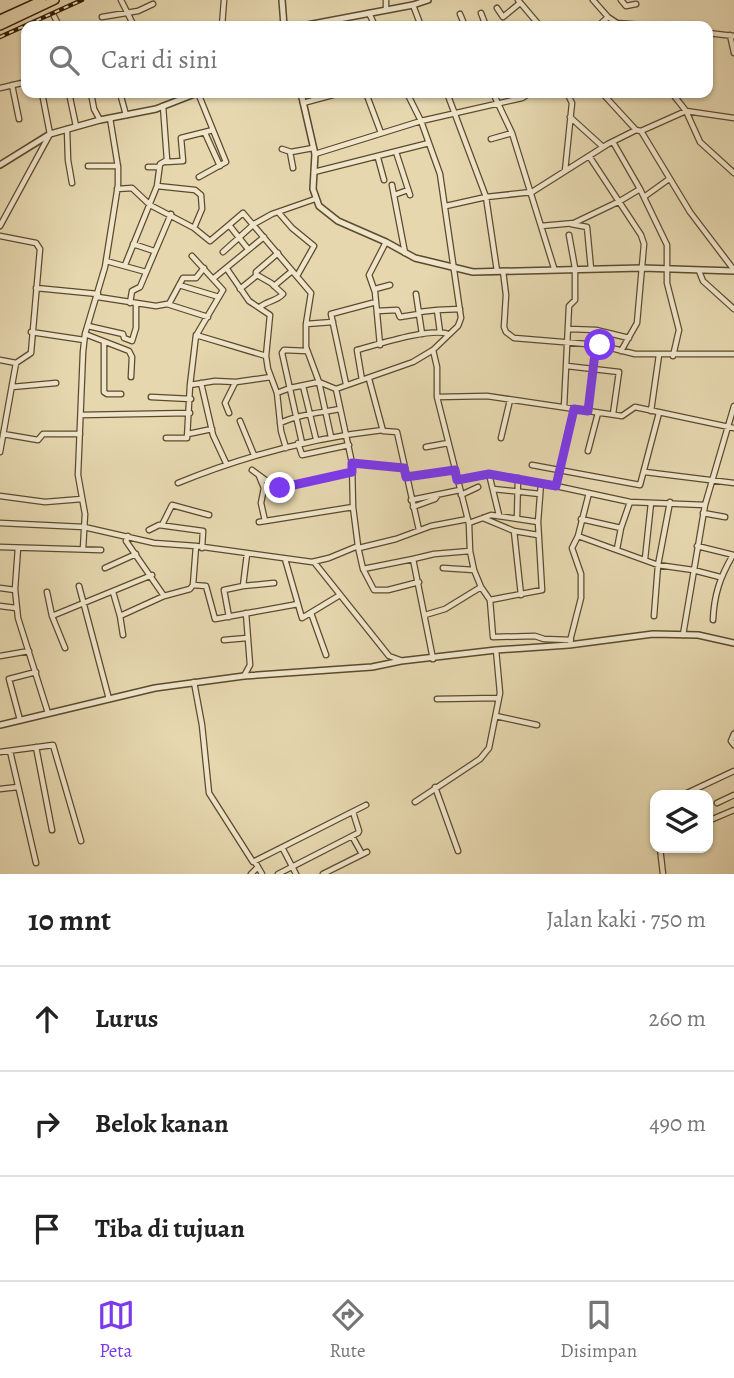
<!DOCTYPE html>
<html lang="id">
<head>
<meta charset="utf-8">
<style>
  body { margin:0; font-family:Alegreya,serif; background:#f2f2f2; color:#222 }
  .controls { position:absolute; right:21px; bottom:21px; display:grid; overflow:hidden; border-radius:14px; box-shadow:0 2px 5px #0004 }
  .controls button { width:63px; height:63px; display:grid; place-items:center; padding:0; border:0; border-bottom:2px solid #e0e0e0; background:#fff; color:#222; font:35px sans-serif }
  .stop { position:absolute; width:21px; height:21px; margin:-16px; border:5px solid #7c3aed; border-radius:50%; background:#fff }
  .stop.end { background:#7c3aed; border-color:#fff; box-shadow:0 2px 7px #0008 }
  .list { margin:0; padding:0; list-style:none }
  h2 { display:flex; justify-content:space-between; align-items:center; height:91px; margin:0; padding:0 28px; font-size:30px }
  h2 small { font-size:23px; font-weight:400; color:#767676 }
  .list li { display:grid; grid-template-columns:46px 1fr auto; gap:21px; align-items:center; box-sizing:border-box; height:105px; padding:0 28px; border-top:2px solid #e0e0e0 }
  .list b { display:block; font-size:26px; white-space:nowrap }
  .list em { font-size:23px; font-style:normal; color:#767676 }
  .icon { flex:none; width:38px; height:38px; fill:none; stroke:currentColor; stroke-width:2; stroke-linecap:round; stroke-linejoin:round }
  .map { position:relative; flex:none; width:734px; height:874px; overflow:hidden }
  .search { position:absolute; background:#fff; box-shadow:0 2px 5px #0004; left:21px; right:21px; top:21px; height:77px; display:flex; align-items:center; gap:18px; box-sizing:border-box; padding:0 24px; border-radius:14px; color:#767676; font-size:26px }
  .sheet { height:406px; background:#fff }
  nav { display:flex; justify-content:space-around; align-items:center; box-sizing:border-box; height:98px; border-top:2px solid #e0e0e0; background:#fff; font-size:19px; color:#767676 }
  nav a { display:grid; justify-items:center; gap:4px }
  nav .on { color:#7c3aed }
  .map>svg:first-child { display:block }
  .lines { fill:none; stroke-linecap:round; stroke-linejoin:round }
  .minor-casing { stroke:#5c4a2c; stroke-width:7 }
  .tertiary-casing { stroke:#5c4a2c; stroke-width:8 }
  .primary-casing { stroke:#2e1b00; stroke-width:10 }
  .minor { stroke:#efe5cb; stroke-width:4.5 }
  .tertiary { stroke:#efe5cb; stroke-width:5 }
  .primary { stroke:#e6d7af; stroke-width:7 }
  .rail-casing { stroke:#2e1b00; stroke-width:4.5 }
  .rail { stroke:#efe5cb; stroke-width:2; stroke-dasharray:5; stroke-linecap:butt }
  .route { stroke:#7c3aed; stroke-width:9 }
</style>
</head>
<body>
<div class="map">
<svg width="734" height="874" viewBox="0 0 734 874">
  <rect width="100%" height="100%" fill="#e6d7af"/>
  <filter id="stains"><feTurbulence type="fractalNoise" baseFrequency=".00286" numOctaves="4"/><feColorMatrix values="0 0 0 0 .2 0 0 0 0 .09 0 0 0 0 .02 0 0 0 .5 -.17"/></filter>
  <radialGradient id="worn" r=".72"><stop offset=".6" stop-color="#630" stop-opacity="0"/><stop offset="1" stop-color="#630" stop-opacity=".3"/></radialGradient>
  <g class="lines">
    <defs>
      <path id="minor" d="M121 0 134 26
        M518 0 540 26
        M593 0 608 17
        M621 0 626 6 636 4
        M413 5 421 26
        M497 8 503 17 520 3
        M386 10V0
        M369 13 375 26
        M481 13 486 26
        M460 14 465 26
        M54 16 59 26
        M102 17 138 11 153 4
        M222 26 224 0
        M598 26 608 17 617 23 655 26
        M708 33 734 36
        M730 35 734 53
        M25 45 26 47
        M12 85 19 119
        M0 88 26 82
        M69 93 76 126
        M91 93 94 109 100 120
        M120 93 126 115
        M198 93 226 162 199 177
        M366 93 381 133
        M447 93 486 197 497 271
        M493 93 512 133 554 268
        M602 93 636 130
        M672 93 686 111 700 142 734 173
        M303 103 340 93
        M570 117 603 147
        M67 129 68 160 72 183
        M641 131 690 212 734 270
        M205 133 220 166
        M491 139 512 133
        M613 142 640 189 667 245V283L679 330 673 356
        M282 149 291 152 313 148
        M290 152 293 168
        M396 152 410 195
        M315 154 421 121 522 98 530 93
        M589 156 641 235 644 244 637 323 621 351
        M378 158 384 180
        M166 162 183 161 181 138 213 130
        M88 166H118
        M148 167H159
        M565 171 572 103 567 93
        M314 172 429 143
        M392 185 405 253
        M157 186 195 190 201 195 202 209 194 228
        M117 189 132 188 150 205 194 228 210 241 229 225
        M394 195 408 190
        M644 197 669 179
        M446 206 486 197 532 192 608 144 636 130 641 131 686 111 734 118
        M279 213 292 228 314 246 297 276
        M571 224 587 227 591 269
        M0 226 50 134 42 93
        M541 226 574 223 620 201 640 189
        M0 236 36 243 40 249 31 353 16 363 0 360
        M133 244 154 251
        M248 249 229 225 243 213 311 293 306 324V347L319 382 331 437
        M223 252 254 224 272 214 315 199
        M192 256 223 290 197 334
        M106 261 146 272
        M125 265 157 186 160 164 167 160 163 106
        M227 269 249 301 270 315 266 356 268 369 277 393 281 431 286 448
        M503 271 506 295 504 327 506 332 514 338 599 345 635 354H734
        M699 271 703 281 734 309
        M257 275 271 283 283 294C277 301 267 301 260 307
        M214 278 264 237
        M179 285 219 297
        M274 286 292 271
        M36 288 98 294
        M240 289 256 276V272L278 253
        M375 289 390 285
        M416 294 422 334
        M98 297 156 306 167 304 208 317
        M130 303 132 291 140 287 171 214
        M169 304 183 278H196L204 268
        M377 311 397 310 400 317 419 314
        M419 312 437 310
        M306 324 333 322
        M88 326 123 334 124 338 132 341 136 328V303
        M570 329 596 330 629 338
        M31 332 84 340
        M440 332 437 310 460 309
        M85 334 129 351 132 357 131 377
        M104 342V392L107 394H121
        M380 345 375 292 369 275 386 242
        M433 350 437 367V397L469 524 470 551 474 570 481 587
        M567 366 619 372 613 414
        M369 379 383 431 397 432 419 530
        M362 380 357 350C376 345 432 327 448 334
        M201 383 213 435 226 463
        M346 384 331 314 376 302
        M190 385 215 381 236 382 271 377
        M303 386 316 439
        M12 387 56 383
        M277 393 290 388 319 382 336 389
        M151 397 191 399
        M437 397 487 396 622 416 635 407 734 428
        M564 407 569 306 575 300V268L569 235
        M588 411 596 345
        M651 411 659 355
        M229 413 225 403 235 383
        M81 415 190 413
        M240 421 254 455
        M280 423C299 414 320 413 340 409
        M3 434 38 440 43 434H80
        M188 434 212 429
        M166 438H187L190 385 196 335 266 356
        M501 438 510 400
        M298 443 302 455 349 445
        M302 443 282 353 284 350 307 351
        M426 447 448 443
        M588 451 598 413
        M0 452 16 363
        M352 463 404 468
        M532 465 640 485 659 413
        M252 470 278 489 352 472
        M645 472 734 483
        M489 474 499 515
        M259 476 264 488 261 503 265 521
        M406 477 455 470
        M457 480 489 474 556 486 630 502 705 505
        M178 483C244 456 311 438 383 430
        M556 486 574 409
        M493 489 540 494
        M461 495 478 487
        M0 496 45 502 82 499
        M411 500 460 490
        M413 507 435 499 438 495
        M703 513 725 517
        M483 518 514 531 521 595
        M517 518 518 478
        M581 519 621 528
        M259 522 353 507
        M0 523 84 527 154 543 196 546 312 562 329 558 358 546 353 507 352 463 336 389 413 362 433 350 458 326 461 318 440 174 421 121 407 93
        M469 523 491 515 538 522
        M162 525 172 505 209 515
        M149 530 159 525 203 531 202 548
        M514 531 538 535
        M128 536 126 541 164 596 190 589 193 585 206 586 215 619 298 604
        M578 536 658 565 693 570 720 577
        M697 546 734 555
        M0 547 101 550
        M358 547 363 569 374 590H388L419 582
        M18 548 15 589 18 618 48 713
        M359 548 396 539 431 526 468 519
        M83 549 85 514 78 475 83 352 85 334 105 267 118 185V167L110 118
        M617 549 621 528 630 502
        M285 559 302 618 340 595
        M413 559 434 554 470 551
        M645 559 651 503
        M314 562 389 656 400 660
        M105 568 136 554
        M443 568 474 570
        M363 569 413 559 433 659
        M193 585 196 546
        M79 586 109 699
        M243 586 274 583
        M0 588 15 590
        M47 592 52 616 65 648
        M113 592 120 616 164 596
        M490 600 542 590 538 522 541 483
        M0 606 16 608
        M311 613 326 655
        M425 615 445 609 481 587 490 600 493 637 535 636 544 639 571 640
        M52 616 152 575
        M120 616 123 635
        M654 616 658 565 670 502
        M229 617 224 590 243 586 247 554
        M713 620C714 595 720 577 733 555
        M683 635 705 505 734 406
        M224 640 247 638
        M570 641 581 598V574L572 548 578 536 589 493
        M0 656 29 651
        M244 676 250 665 246 613
        M194 682 202 725 209 793 253 862 366 805
        M437 699 499 698
        M496 716 537 725
        M20 720 9 679 36 672
        M734 734 731 741 734 745
        M36 747 52 830
        M10 751 36 863
        M0 752 53 745 81 841
        M435 787 458 851
        M0 789 18 787
        M685 794 734 771
        M415 802 480 759 489 748 500 693 496 650
        M717 803 734 795
        M708 821 734 810
        M352 836 362 854
        M660 848 663 874
        M283 849 296 874
        M255 862 262 874
        M251 874 258 867
        M278 874 358 833 359 831 353 812
        M323 874 367 852"/>
      <path id="tertiary" d="M282 0 284 26
        M302 26 413 5 428 0
        M301 93 315 154 313 189 319 206 338 221 386 242 415 258 473 272 642 268 734 271
        M0 165 50 134 100 120 156 109 197 93
        M0 725 155 688 244 676 372 667 401 661 496 650 569 645 653 634 698 635 734 643"/>
      <path id="primary" d="M0 19 42 0
        M0 26 55 0"/>
    </defs>
    <use href="#minor" class="minor-casing"/>
    <use href="#tertiary" class="tertiary-casing"/>
    <use href="#primary" class="primary-casing"/>
    <use href="#minor" class="minor"/>
    <use href="#tertiary" class="tertiary"/>
    <use href="#primary" class="primary"/>
    <defs>
      <path id="rail" d="M0 37 82 0"/>
    </defs>
    <use href="#rail" class="rail-casing"/>
    <use href="#rail" class="rail"/>
  </g>
  <g class="lines">
    <path class="route" d="M280 488 352 472V463L404 468 406 477 455 470 457 480 489 474 556 486 574 409 588 411 596 345H600"/>
  </g>
  <rect width="100%" height="100%" filter="url(#stains)"/>
  <rect width="100%" height="100%" fill="url(#worn)"/>
</svg>
<div class="controls">
<button><svg class="icon" aria-label="layers" viewBox="0 0 24 24"><path d="M12 4l9 5-9 5-9-5zM3 14l9 5 9-5"/></svg></button>
</div>
<div class="stop" style="left:600px;top:345px"></div>
<div class="stop end" style="left:280px;top:488px"></div>
<div class="search"><svg class="icon" aria-label="search" viewBox="0 0 24 24"><circle cx="10" cy="10" r="6"/><path d="M15 15l6 6"/></svg>Cari di sini</div>
</div>
<section class="sheet">
<h2>10 mnt<small>Jalan kaki · 750 m</small></h2>
<ul class="list">
<li><svg class="icon" aria-label="ahead" viewBox="0 0 24 24"><path d="M12 20V5M6 11l6-6 6 6"/></svg><div><b>Lurus</b></div><em>260 m</em></li>
<li><svg class="icon" aria-label="right" viewBox="0 0 24 24"><path d="M7 20v-9h11M14 6l5 5-5 5"/></svg><div><b>Belok kanan</b></div><em>490 m</em></li>
<li><svg class="icon" aria-label="arrive" viewBox="0 0 24 24"><path d="M6 21V4h12l-3 4 3 4H6"/></svg><div><b>Tiba di tujuan</b></div></li>
</ul>
</section>
<nav>
<a class="on"><svg class="icon" aria-label="map" viewBox="0 0 24 24"><path d="M3 6l6-2 6 2 6-2v14l-6 2-6-2-6 2zM9 4v14M15 6v14"/></svg>Peta</a>
<a><svg class="icon" aria-label="directions" viewBox="0 0 24 24"><path d="M12 3l9 9-9 9-9-9zM9 14v-3h6M13 9l2 2-2 2"/></svg>Rute</a>
<a><svg class="icon" aria-label="saved" viewBox="0 0 24 24"><path d="M7 4h10v16l-5-4-5 4z"/></svg>Disimpan</a>
</nav>
</body>
</html>
